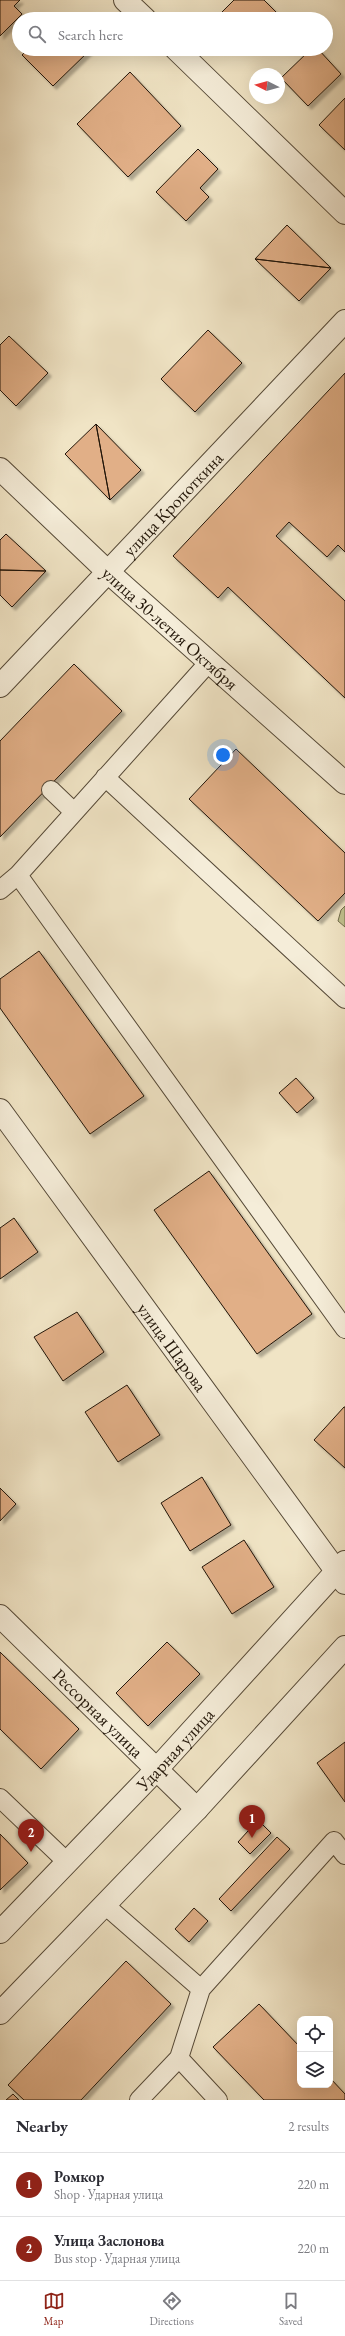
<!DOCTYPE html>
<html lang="en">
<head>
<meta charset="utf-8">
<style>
  body { margin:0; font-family:"EB Garamond",serif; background:#f7f7f7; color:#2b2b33 }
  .controls { position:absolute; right:12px; bottom:12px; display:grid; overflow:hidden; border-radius:8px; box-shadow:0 4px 16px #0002 }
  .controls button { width:36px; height:36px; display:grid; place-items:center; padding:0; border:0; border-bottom:1px solid #e1e1e2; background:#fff; color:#2b2b33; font:20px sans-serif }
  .compass { position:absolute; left:249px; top:68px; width:36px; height:36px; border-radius:50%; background:#fff; box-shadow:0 4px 16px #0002; rotate:276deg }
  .you { position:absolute; left:223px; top:755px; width:14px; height:14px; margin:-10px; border:3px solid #fff; border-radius:50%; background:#1a73e8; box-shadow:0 0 0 6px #1a73e833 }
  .badge { display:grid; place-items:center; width:26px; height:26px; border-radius:50%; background:#8f2418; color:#fff; font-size:13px; font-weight:700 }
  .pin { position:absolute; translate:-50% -33px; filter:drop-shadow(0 1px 2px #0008) }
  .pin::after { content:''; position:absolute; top:21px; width:14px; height:12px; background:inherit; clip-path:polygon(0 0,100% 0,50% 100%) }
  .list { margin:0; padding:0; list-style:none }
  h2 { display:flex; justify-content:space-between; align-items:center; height:52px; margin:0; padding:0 16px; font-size:17px }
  h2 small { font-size:13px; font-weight:400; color:#7c7c81 }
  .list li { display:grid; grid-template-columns:26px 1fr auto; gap:12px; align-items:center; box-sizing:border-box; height:64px; padding:0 16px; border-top:1px solid #e1e1e2 }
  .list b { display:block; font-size:15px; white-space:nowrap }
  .list p { margin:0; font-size:13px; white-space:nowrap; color:#7c7c81 }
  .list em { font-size:13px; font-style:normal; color:#7c7c81 }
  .icon { flex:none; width:22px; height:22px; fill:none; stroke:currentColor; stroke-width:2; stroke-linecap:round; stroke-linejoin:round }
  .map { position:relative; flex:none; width:345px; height:2100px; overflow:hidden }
  .search { position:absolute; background:#fff; box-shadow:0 4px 16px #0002; left:12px; right:12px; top:12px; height:44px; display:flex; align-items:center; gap:10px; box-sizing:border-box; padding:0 14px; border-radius:22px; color:#7c7c81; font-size:15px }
  .sheet { height:180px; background:#fff }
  nav { display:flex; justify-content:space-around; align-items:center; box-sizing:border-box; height:56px; border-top:1px solid #e1e1e2; background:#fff; font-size:11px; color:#7c7c81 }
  nav a { display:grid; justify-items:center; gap:2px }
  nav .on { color:#8f2418 }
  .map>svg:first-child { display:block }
  .green { fill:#c1c290; stroke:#716c4c }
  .building { fill:#e1af87; stroke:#211508; filter:url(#shadow) }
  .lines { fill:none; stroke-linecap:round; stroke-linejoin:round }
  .lane-casing { stroke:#554937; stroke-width:20 }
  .street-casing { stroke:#554937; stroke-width:24 }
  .lane { stroke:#f5edd9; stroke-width:18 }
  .street { stroke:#f5edd9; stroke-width:22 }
  .labels { text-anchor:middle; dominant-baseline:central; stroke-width:4; stroke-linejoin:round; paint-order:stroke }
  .street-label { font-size:18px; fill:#211508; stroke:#f5edd9 }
</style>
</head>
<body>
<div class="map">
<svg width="345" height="2100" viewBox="0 0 345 2100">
  <defs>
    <filter id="shadow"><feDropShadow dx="3.5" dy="3.5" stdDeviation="1" flood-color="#0004"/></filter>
  </defs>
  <rect width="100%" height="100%" fill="#f0e4c5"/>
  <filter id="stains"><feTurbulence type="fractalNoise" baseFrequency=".005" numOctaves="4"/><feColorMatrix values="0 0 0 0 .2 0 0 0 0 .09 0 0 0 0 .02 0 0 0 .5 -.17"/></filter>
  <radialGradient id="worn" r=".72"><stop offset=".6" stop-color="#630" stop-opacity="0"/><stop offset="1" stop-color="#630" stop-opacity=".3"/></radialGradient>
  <path class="green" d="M345 906V927L338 921 341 910Z"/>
  <path class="building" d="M0 0H20L14 6 22 14 0 36Z
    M234 0H264L280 16 277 19H220L218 16Z
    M63 15 67 19H59Z
    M28 49H91L53 86 22 55Z
    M311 49H318L341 74 308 106 281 78Z
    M130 72 181 126 128 177 77 124Z
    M345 98V150L319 125Z
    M198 149 218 169 200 188 209 197 186 221 156 192Z
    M287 225 331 268 255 259Z
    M255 259 331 268 299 301Z
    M208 330 242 363 195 412 161 379Z
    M9 336 48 373 16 406 0 390V345Z
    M345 373V552L338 545 327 557 289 522 276 536 345 601V698L228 587 218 598 173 556Z
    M96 424 110 500 65 454Z
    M96 424 141 470 110 500Z
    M6 534 46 571 0 570V540Z
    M0 570 46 571 12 607 0 595Z
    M74 664 122 711 0 837V741Z
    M236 749 345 853V893L318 921 189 799Z
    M39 951 144 1096 90 1134 0 1008V979Z
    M296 1078 314 1098 297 1113 279 1093Z
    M209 1171 312 1314 257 1354 154 1210Z
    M14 1218 38 1252 0 1279V1228Z
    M77 1312 104 1352 63 1381 34 1337Z
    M127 1385 160 1435 118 1462 85 1412Z
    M344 1407H345V1468L314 1440Z
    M202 1477 231 1525 190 1551 161 1503Z
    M0 1488 16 1504 0 1521Z
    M244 1540 274 1587 232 1614 202 1567Z
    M167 1642 200 1674 148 1726 116 1693Z
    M0 1652 79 1729 41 1769 0 1729Z
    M345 1742V1802L317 1763Z
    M258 1820 271 1833 250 1854 238 1842Z
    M0 1834 28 1863 0 1890Z
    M277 1837 290 1849 231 1911 219 1899Z
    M194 1908 208 1921 189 1942 175 1929Z
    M126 1961 171 2004 81 2100H24L8 2085Z
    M259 2004 300 2047V2085H330V2078L345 2094V2100H264L213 2047Z
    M13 2094 19 2100H6Z"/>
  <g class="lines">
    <defs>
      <path id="lane" d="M105 777 345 999
        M51 790 74 812
        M18 875 345 1329
        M0 890 18 875 210 661
        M0 1798 67 1862
        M106 1906 201 1989 179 2058 139 2100
        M201 1989 334 1841 345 1855
        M179 2058 218 2100"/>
      <g id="street">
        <path d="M125 0 145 19"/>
        <path d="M176 49 345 213"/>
        <path id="s1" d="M0 469 108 572 345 783"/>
        <path id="s2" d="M0 686 345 321"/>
        <path id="s3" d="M0 1110 345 1583"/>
        <path id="s4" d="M0 1616 197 1809"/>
        <path id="s5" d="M0 1932 156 1770 345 1562"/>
        <path d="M0 2013 197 1809 345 1647"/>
      </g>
    </defs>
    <use href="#lane" class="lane-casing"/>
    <use href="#street" class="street-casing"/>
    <use href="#lane" class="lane"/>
    <use href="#street" class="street"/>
  </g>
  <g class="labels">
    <g class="street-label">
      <text stroke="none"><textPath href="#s2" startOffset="251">улица Кропоткина</textPath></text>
      <text stroke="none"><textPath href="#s1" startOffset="233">улица 30-летия Октября</textPath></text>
      <text stroke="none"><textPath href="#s3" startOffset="293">улица Шарова</textPath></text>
      <text stroke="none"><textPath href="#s4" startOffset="138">Рессорная улица</textPath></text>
      <text stroke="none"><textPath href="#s5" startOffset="253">Ударная улица</textPath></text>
    </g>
  </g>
  <rect width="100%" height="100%" filter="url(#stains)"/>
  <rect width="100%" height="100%" fill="url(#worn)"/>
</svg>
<div class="controls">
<button><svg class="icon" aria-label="locate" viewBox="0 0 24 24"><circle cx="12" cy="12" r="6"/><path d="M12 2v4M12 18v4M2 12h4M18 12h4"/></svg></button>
<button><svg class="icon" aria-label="layers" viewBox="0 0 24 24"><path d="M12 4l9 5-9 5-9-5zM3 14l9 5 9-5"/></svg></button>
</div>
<svg class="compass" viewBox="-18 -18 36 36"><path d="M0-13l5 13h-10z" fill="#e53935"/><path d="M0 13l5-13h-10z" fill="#7c7c81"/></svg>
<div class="you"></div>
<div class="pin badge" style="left:252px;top:1838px">1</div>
<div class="pin badge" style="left:31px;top:1852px">2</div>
<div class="search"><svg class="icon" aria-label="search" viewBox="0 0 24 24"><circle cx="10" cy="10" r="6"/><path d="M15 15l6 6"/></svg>Search here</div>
</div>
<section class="sheet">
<h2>Nearby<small>2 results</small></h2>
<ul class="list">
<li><span class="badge">1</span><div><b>Ромкор</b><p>Shop · Ударная улица</p></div><em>220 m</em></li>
<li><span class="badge">2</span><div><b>Улица Заслонова</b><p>Bus stop · Ударная улица</p></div><em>220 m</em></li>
</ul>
</section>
<nav>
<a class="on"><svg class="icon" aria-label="map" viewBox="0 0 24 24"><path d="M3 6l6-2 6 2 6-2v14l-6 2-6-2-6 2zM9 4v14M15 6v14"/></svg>Map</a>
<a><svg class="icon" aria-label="directions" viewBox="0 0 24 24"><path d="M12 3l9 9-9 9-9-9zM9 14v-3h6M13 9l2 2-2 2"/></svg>Directions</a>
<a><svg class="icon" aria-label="saved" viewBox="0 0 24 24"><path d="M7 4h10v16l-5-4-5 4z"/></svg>Saved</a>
</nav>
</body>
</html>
